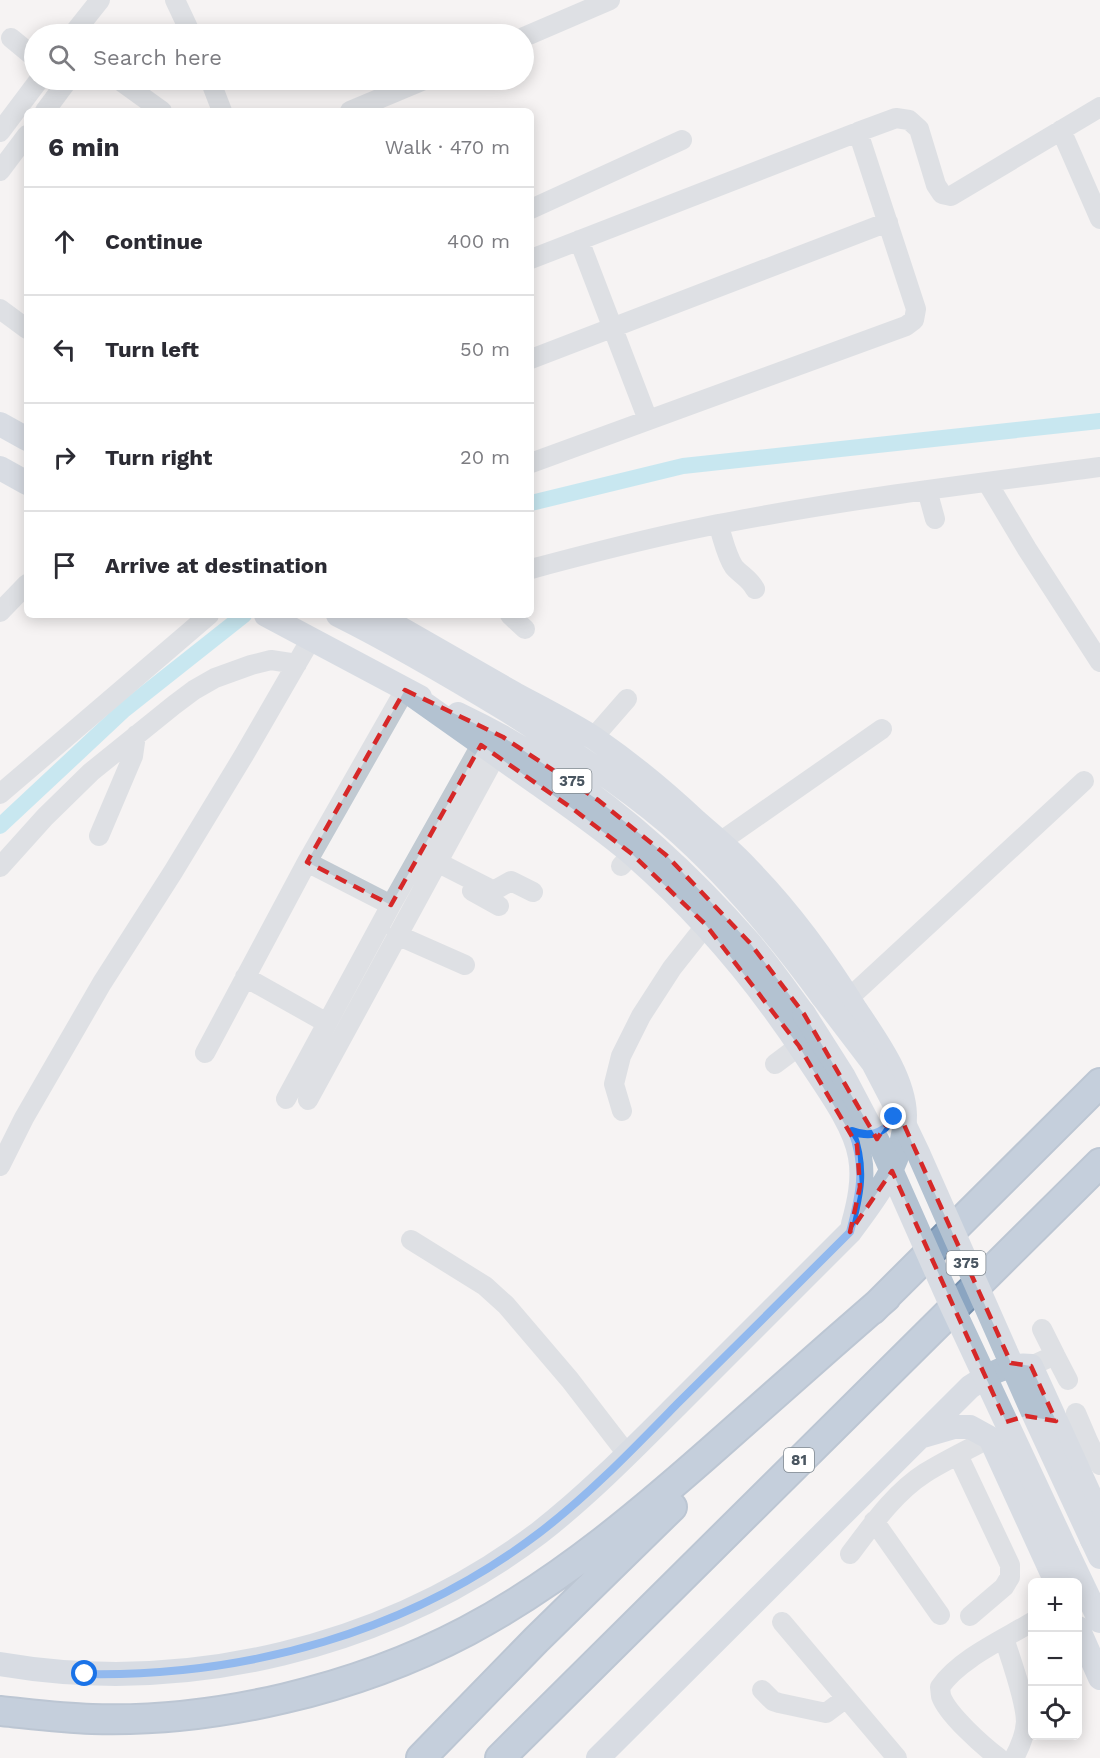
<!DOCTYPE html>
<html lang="en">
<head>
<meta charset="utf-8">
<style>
  body { margin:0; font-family:"Work Sans",sans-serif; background:#f7f7f7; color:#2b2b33 }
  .controls { position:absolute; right:18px; bottom:18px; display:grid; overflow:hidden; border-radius:9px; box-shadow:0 3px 15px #0003 }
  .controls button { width:54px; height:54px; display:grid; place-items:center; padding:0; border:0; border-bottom:2px solid #e1e1e2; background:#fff; color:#2b2b33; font:30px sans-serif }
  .stop { position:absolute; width:18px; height:18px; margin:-14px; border:4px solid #1a73e8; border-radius:50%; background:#fff }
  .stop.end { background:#1a73e8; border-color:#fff; box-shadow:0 2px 6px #0008 }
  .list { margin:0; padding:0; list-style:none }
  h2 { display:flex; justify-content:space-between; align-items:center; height:78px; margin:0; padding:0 24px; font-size:26px }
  h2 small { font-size:20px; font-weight:400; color:#7c7c81 }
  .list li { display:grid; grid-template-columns:39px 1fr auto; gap:18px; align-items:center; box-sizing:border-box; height:108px; padding:0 24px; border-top:2px solid #e1e1e2 }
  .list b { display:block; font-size:22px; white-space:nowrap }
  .list em { font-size:20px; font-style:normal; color:#7c7c81 }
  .icon { flex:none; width:33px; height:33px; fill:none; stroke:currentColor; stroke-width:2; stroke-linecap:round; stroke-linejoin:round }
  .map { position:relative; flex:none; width:1100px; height:1758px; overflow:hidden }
  .search { position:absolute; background:#fff; box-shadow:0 3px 15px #0003; left:24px; top:24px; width:510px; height:66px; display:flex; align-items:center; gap:15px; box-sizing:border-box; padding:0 21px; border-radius:33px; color:#7c7c81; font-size:22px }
  .panel { position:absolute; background:#fff; box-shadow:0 3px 15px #0003; left:24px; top:108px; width:510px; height:510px; border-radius:9px }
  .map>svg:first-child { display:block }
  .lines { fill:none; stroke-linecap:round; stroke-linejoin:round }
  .canal { stroke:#90daee; stroke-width:16 }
  .highway-casing { stroke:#7690ad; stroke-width:32 }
  .minor { stroke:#c1cad2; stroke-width:20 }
  .major { stroke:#b3c2d1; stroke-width:24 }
  .highway { stroke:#8ba5c1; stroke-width:28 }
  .major-bridge { stroke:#b3c2d1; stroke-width:24 }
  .route { stroke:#1a73e8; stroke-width:8 }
  .marked { fill:none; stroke:#d62828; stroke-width:4.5; stroke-dasharray:12 8; stroke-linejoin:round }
  .labels { text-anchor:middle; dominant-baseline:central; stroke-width:5; stroke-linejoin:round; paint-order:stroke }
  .shield { fill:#fff; stroke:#808990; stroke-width:1.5 }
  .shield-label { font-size:15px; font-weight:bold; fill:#4a5661 }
</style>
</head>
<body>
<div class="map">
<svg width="1100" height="1758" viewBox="0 0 1100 1758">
  <rect width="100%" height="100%" fill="#f5f3f3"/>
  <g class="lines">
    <path class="canal" d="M531 503 683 466 1100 421
      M0 826 124 710 244 615"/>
    <defs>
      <path id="highway" d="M872 1310 1100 1083
        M0 1711C30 1714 61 1718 92 1719 216 1723 357 1689 467 1631 563 1580 647 1508 728 1436 781 1389 833 1343 886 1297
        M421 1758 536 1640 672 1507
        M500 1758 1100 1163"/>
    </defs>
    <use href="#highway" class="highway-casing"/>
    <path class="minor" d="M175 0 191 34
      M73 34 100 0
      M524 37 610 0
      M11 38 34 57
      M119 80 162 111
      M210 80 222 111
      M45 111 68 80
      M350 111 424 80
      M1061 130 1100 219
      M0 132 39 80
      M858 132 896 118 909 120 919 129 936 185 942 194 951 196 1100 107
      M0 171 27 135
      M531 209 682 140
      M579 240 648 420
      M531 259 858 132 916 309 914 320 906 326 531 463
      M0 309 27 329
      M531 359 888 222
      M987 482 1027 549 1100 662
      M927 490 935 519
      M718 524C723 538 726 555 734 567 741 575 750 579 755 589
      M531 569C598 551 667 533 735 521 856 498 978 483 1100 467
      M0 612 27 584
      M510 615 525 629
      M593 738 627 699
      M0 794 209 615
      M99 836 133 756 136 735
      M720 842 882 729
      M307 862 391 905
      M437 862 488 888 495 890 511 881 533 892
      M621 866 632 854
      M0 867 45 817 91 772 174 705 194 690 215 678 251 665 271 660 297 664
      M472 891 499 906
      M397 935 465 965
      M245 977 327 1023
      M849 998 1084 781
      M205 1053 307 862 405 690
      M775 1064 799 1046
      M286 1099 391 905 481 745
      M308 1100 496 755
      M622 1111 614 1084 621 1056 641 1016 672 968 706 925
      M0 1166 24 1118 102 983 173 872 244 755 311 639
      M411 1240 485 1286 506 1305 570 1380 627 1454
      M1055 1355 1068 1380
      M1031 1366 1055 1355 1042 1329
      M1088 1441 1100 1465
      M1069 1449 1088 1441 1076 1413
      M958 1455 1010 1565V1577L1004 1587 970 1616
      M874 1521 940 1615
      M850 1554C872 1525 894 1493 925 1473 946 1460 969 1449 990 1438
      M782 1622 897 1758
      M1004 1638C1011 1660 1026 1701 1026 1722 1025 1735 1020 1747 1014 1758
      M762 1690 773 1701 779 1703 826 1713 846 1698
      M999 1758C983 1746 947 1714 941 1696 941 1696 940 1687 940 1687 959 1659 1004 1639 1032 1622"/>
    <path class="major" d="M0 424 27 439
      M0 468 27 483
      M266 615 420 697
      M338 615C396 644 452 677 508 711 563 746 618 781 668 823 727 874 776 933 822 996
      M405 690C450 722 494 753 538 784 571 807 603 829 633 855 699 913 756 980 804 1053 822 1081 855 1124 860 1157 864 1179 859 1202 853 1224
      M458 714C570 767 668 849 749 942 769 965 786 990 804 1014
      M923 1436 954 1427H970L990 1438 1056 1582
      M1092 1540 1100 1557
      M1067 1552 1100 1621
      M1078 1628 1100 1678
      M0 1664C187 1696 387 1648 539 1533 589 1494 634 1448 679 1403 736 1346 793 1289 850 1232 876 1197 905 1161 905 1115 904 1078 876 1040 856 1010 825 960 790 912 749 870 733 852 714 837 696 821 664 791 630 763 594 738 569 722 541 708 515 694 469 668 423 641 377 615
      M598 1758 970 1387C989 1374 1007 1363 1031 1366L1100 1517"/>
    <use href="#highway" class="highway"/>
    <path class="major-bridge" d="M822 996 873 1063 897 1109 919 1155 1034 1415 1092 1540
      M804 1014 844 1077 882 1149 949 1300 1067 1552"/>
  </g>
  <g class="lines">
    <path class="route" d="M85 1674C247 1677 409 1632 539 1533 589 1495 633 1449 677 1404 735 1347 793 1289 850 1232 860 1195 866 1168 852 1131 870 1138 884 1134 894 1117"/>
  </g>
  <path d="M0 0H1100V1758H0ZM405 690 503 737 598 800 666 855 750 943 804 1014 877 1139 897 1109 1011 1363 1031 1366 1056 1421 1026 1416 1006 1422 892 1171 850 1232 860 1187 857 1145 799 1046 706 925 632 854 573 809 481 745 391 905 307 862Z" fill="#f5f3f3" fill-opacity=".55" fill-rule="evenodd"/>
  <path class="marked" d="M405 690 503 737 598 800 666 855 750 943 804 1014 877 1139 897 1109 1011 1363 1031 1366 1056 1421 1026 1416 1006 1422 892 1171 850 1232 860 1187 857 1145 799 1046 706 925 632 854 573 809 481 745 391 905 307 862Z"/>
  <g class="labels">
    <g class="shield">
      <rect x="552.5" y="769" width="39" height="24" rx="4.5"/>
      <rect x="946.5" y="1251" width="39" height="24" rx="4.5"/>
      <rect x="784" y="1448" width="30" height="24" rx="4.5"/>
    </g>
    <g class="shield-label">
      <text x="572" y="781">375</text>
      <text x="966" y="1263">375</text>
      <text x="799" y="1460">81</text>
    </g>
  </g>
</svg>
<div class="controls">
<button>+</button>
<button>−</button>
<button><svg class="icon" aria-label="locate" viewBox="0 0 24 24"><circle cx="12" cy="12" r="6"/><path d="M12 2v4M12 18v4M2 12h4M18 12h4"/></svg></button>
</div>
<div class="stop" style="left:85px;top:1674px"></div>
<div class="stop end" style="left:894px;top:1117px"></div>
<div class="search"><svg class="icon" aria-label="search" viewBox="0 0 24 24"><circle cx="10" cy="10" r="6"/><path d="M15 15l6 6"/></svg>Search here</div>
<section class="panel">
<h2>6 min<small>Walk · 470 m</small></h2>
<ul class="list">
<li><svg class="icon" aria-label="ahead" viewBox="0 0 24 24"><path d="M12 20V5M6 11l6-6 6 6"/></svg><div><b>Continue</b></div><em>400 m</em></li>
<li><svg class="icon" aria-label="left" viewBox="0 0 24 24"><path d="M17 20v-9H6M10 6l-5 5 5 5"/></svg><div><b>Turn left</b></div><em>50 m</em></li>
<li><svg class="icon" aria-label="right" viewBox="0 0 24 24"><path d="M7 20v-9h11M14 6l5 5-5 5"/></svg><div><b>Turn right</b></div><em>20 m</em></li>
<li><svg class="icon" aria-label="arrive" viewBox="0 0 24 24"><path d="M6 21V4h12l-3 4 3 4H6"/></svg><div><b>Arrive at destination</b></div></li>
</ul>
</section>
</div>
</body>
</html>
